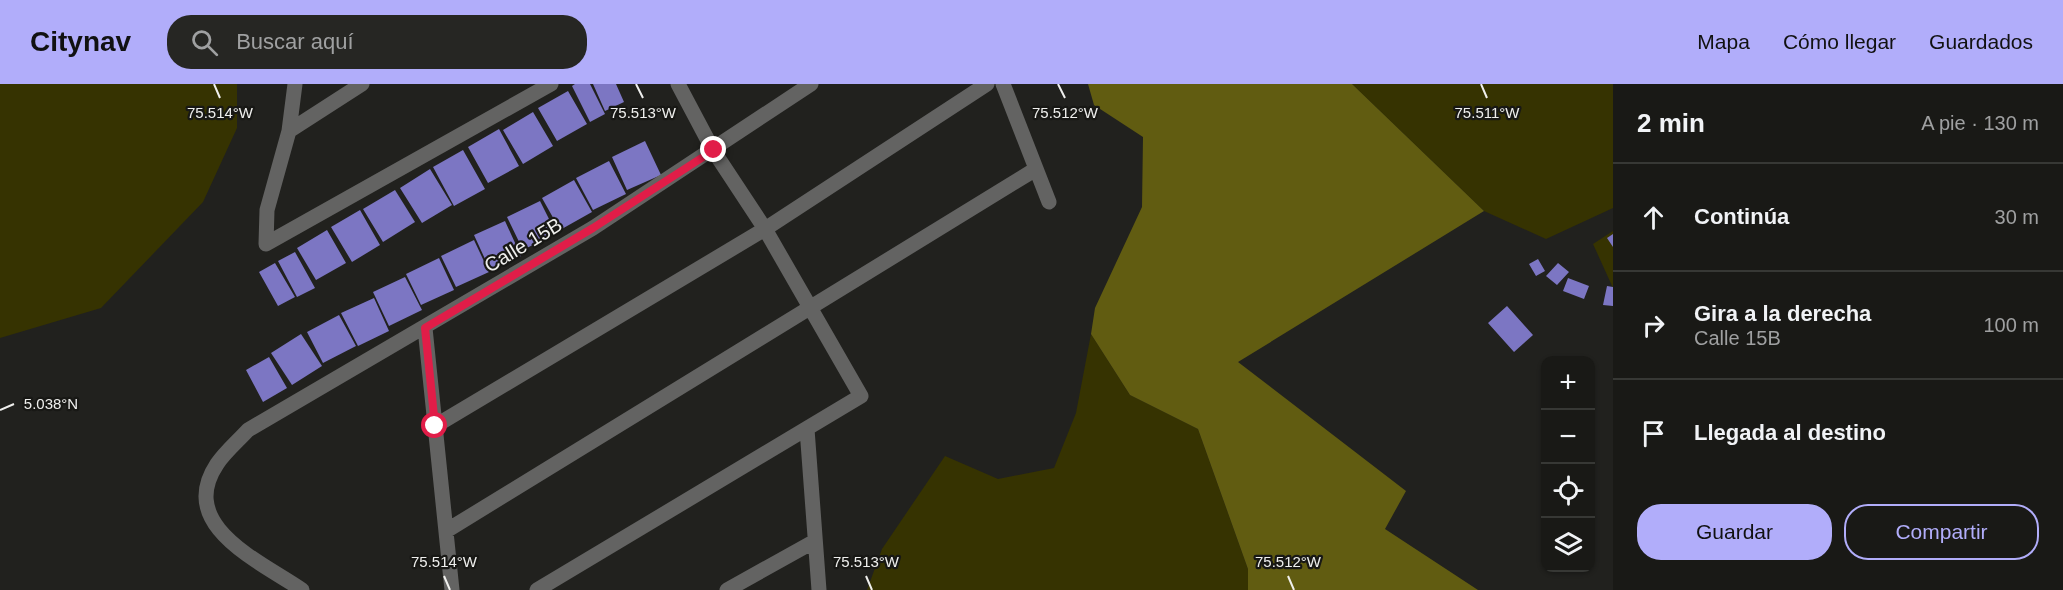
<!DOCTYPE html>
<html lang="es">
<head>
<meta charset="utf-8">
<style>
  body { margin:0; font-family:Arial,sans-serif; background:#262623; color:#f1f3f6 }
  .controls { position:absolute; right:18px; bottom:18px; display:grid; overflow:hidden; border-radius:12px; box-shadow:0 2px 4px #0004 }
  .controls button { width:54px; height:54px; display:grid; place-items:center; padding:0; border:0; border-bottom:2px solid #373835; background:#191916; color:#f1f3f6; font:30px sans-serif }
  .stop { position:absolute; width:18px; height:18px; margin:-14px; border:4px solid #e11d48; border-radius:50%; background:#fff }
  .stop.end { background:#e11d48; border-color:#fff; box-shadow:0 2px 6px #0008 }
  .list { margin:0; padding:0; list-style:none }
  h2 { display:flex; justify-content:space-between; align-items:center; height:78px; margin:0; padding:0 24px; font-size:26px }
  h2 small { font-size:20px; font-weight:400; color:#9fa0a1 }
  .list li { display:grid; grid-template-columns:39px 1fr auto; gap:18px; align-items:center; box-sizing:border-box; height:108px; padding:0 24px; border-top:2px solid #373835 }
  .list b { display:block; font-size:22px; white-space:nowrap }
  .list p { margin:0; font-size:20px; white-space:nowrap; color:#9fa0a1 }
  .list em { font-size:20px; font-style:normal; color:#9fa0a1 }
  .actions { display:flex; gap:12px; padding:18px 24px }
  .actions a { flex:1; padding:14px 0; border:2px solid #b1adfa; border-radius:24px; text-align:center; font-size:21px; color:#b1adfa }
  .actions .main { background:#b1adfa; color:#111 }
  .icon { flex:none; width:33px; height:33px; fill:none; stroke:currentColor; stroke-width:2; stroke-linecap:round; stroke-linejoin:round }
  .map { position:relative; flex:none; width:1613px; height:506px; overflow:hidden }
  header { display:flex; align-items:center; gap:36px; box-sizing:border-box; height:84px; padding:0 30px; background:#b1adfa; color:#111 }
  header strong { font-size:28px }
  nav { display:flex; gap:33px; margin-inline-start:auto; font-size:21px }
  .search { width:420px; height:54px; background:#262623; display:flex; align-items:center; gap:15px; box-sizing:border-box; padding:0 21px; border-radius:24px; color:#9fa0a1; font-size:22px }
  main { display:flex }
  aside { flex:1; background:#191916 }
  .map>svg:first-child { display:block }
  .green { fill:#363301 }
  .forest { fill:#615c11 }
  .building { fill:#7c76c3 }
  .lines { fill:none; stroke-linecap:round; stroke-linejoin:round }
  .minor { stroke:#636362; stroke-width:15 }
  .route { stroke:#e11d48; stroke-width:8 }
  .ticks { fill:none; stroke:#efefed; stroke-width:2 }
  .labels { text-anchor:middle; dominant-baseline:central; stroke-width:4.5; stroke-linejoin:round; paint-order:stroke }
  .street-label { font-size:20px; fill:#efefed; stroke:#181815 }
  .ticks-label { font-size:15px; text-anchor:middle; fill:#efefed; stroke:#181815; stroke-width:4.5; stroke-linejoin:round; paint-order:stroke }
</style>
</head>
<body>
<header>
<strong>Citynav</strong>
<div class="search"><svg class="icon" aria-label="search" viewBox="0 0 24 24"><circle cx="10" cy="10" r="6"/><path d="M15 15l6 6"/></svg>Buscar aquí</div>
<nav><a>Mapa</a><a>Cómo llegar</a><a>Guardados</a></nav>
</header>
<main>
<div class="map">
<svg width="1613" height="506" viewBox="0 0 1613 506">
  <rect width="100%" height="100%" fill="#21211e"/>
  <path class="green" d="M0 0H237V44L203 118 101 224 0 254Z
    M1352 0H1613V124L1546 155 1484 127Z
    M1613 147V204L1593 160Z
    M1091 250 1130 311 1198 345 1248 485V506H867L882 465 945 372 998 395 1054 384 1076 329Z"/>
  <path class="forest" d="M1088 0H1352L1484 127 1238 278 1406 407 1385 445 1478 506H1248V485L1198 345 1130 311 1091 250 1095 224 1142 123 1143 53 1094 21Z"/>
  <path class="building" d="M575 0H590L605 30 590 38 572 2Z
    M593 0H616L624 18 605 27Z
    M568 7 587 40 557 57 538 24Z
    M533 28 553 62 523 80 503 46Z
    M499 45 519 82 488 99 468 63Z
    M645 57 661 91 627 106 612 73Z
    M463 66 485 105 454 122 433 83Z
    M609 77 626 110 593 126 576 94Z
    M430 85 452 121 422 139 400 104Z
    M574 96 592 128 560 146 542 114Z
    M395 106 415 138 383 158 363 125Z
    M540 117 556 149 523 166 507 133Z
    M360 126 380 161 352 178 331 143Z
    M505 137 521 172 490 186 474 151Z
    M327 146 346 179 316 196 297 164Z
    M1613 150V163L1607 154Z
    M474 156 489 188 456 203 441 172Z
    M295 168 315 204 297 213 278 177Z
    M439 174 454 206 421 221 406 190Z
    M1538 175 1545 187 1536 192 1529 180Z
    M275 179 295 213 278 222 259 188Z
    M1558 179 1569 188 1557 201 1546 192Z
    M405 193 422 226 389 242 373 208Z
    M1568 194 1589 202 1584 215 1563 207Z
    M1607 202 1613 203V222L1603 221Z
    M374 214 389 247 358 262 341 229Z
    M1507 222 1533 251 1514 268 1488 239Z
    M339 231 356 262 323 279 307 248Z
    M301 250 322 282 292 301 271 269Z
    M269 273 287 304 263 318 246 286Z"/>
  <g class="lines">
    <path class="minor" d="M295 0 289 47 267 126 266 160 551 0
      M1003 0 1049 118
      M289 47 362 0
      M425 244 452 506
      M435 342 765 145 987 0
      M807 345 819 506
      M446 447 1036 85
      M302 506C260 477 176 442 217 380 225 368 238 357 248 346L593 144 811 0
      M537 506 861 312 765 145 713 66 678 0
      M727 506 815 457"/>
  </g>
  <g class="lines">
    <path class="route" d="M435 342 425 244 593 144 714 66"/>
  </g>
  <path class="ticks" d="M214 0 220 14M636 0 643 14M1058 0 1065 14M1481 0 1487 14M0 326 14 320M444 492 450 506M866 492 872 506M1288 492 1294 506"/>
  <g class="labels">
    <g class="street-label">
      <text transform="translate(523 161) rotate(-31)">Calle 15B</text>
    </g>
  </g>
  <g class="ticks-label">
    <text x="220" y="34">75.514°W</text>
    <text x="1487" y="34">75.511°W</text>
    <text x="643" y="34">75.513°W</text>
    <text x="1065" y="34">75.512°W</text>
    <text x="51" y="325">5.038°N</text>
    <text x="444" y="483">75.514°W</text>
    <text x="866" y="483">75.513°W</text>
    <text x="1288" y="483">75.512°W</text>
  </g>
</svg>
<div class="controls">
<button>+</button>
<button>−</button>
<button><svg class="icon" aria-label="locate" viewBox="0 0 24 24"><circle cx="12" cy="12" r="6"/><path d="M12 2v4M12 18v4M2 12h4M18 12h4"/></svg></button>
<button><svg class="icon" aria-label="layers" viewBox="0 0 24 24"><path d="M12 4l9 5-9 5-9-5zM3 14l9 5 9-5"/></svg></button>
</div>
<div class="stop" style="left:435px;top:342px"></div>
<div class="stop end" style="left:714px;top:66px"></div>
</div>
<aside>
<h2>2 min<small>A pie · 130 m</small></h2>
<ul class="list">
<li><svg class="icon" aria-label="ahead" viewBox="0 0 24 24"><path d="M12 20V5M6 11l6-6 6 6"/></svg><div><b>Continúa</b></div><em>30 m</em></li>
<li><svg class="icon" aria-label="right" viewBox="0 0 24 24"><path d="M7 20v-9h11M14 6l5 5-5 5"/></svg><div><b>Gira a la derecha</b><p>Calle 15B</p></div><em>100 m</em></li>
<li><svg class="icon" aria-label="arrive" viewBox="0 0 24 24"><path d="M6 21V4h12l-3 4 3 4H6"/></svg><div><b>Llegada al destino</b></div></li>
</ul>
<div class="actions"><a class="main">Guardar</a><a>Compartir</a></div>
</aside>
</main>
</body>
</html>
